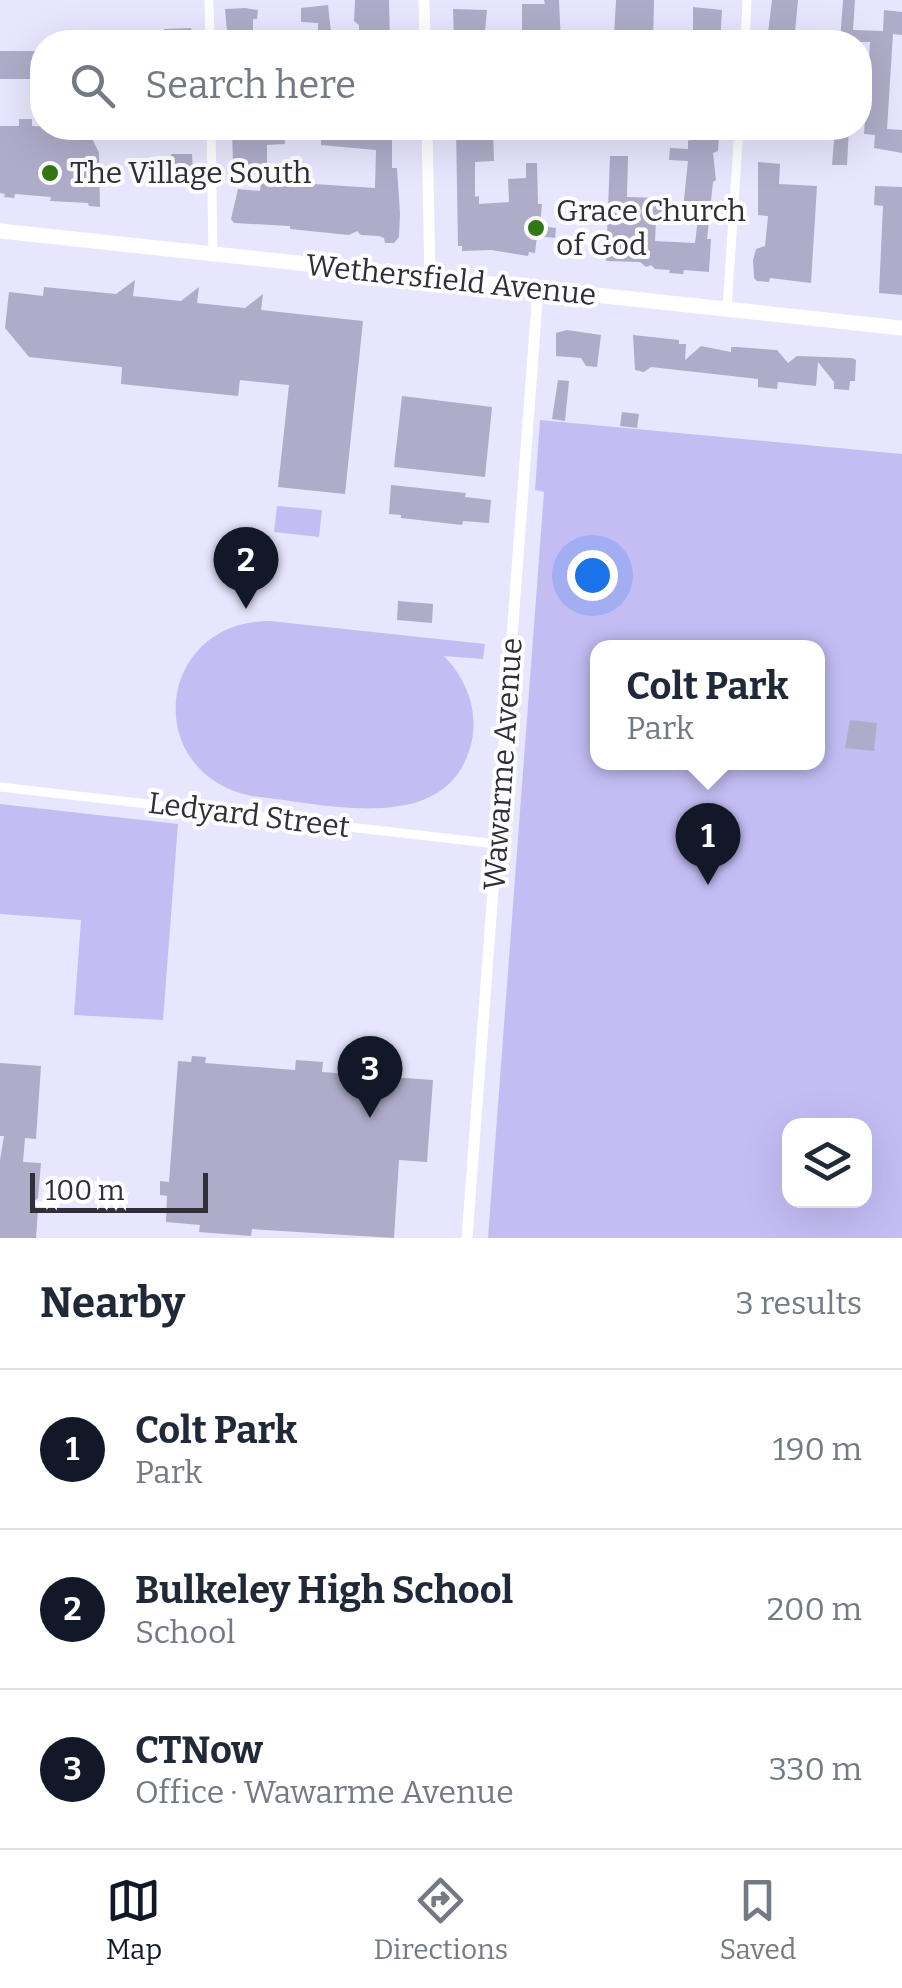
<!DOCTYPE html>
<html lang="en">
<head>
<meta charset="utf-8">
<style>
  body { margin:0; font-family:Bitter,serif; background:#f2f2f3; color:#1f2937 }
  .controls { position:absolute; right:30px; bottom:30px; display:grid; overflow:hidden; border-radius:20px; box-shadow:0 10px 40px #0002 }
  .controls button { width:90px; height:90px; display:grid; place-items:center; padding:0; border:0; border-bottom:2px solid #e0e1e3; background:#fff; color:#1f2937; font:50px sans-serif }
  .scale { position:absolute; left:30px; bottom:25px; width:178px; box-sizing:border-box; padding-left:10px; border:5px solid #2f2e39; border-top:0; font-size:28px; line-height:35px; white-space:nowrap; color:#2f2e39; -webkit-text-stroke:8px #fff; paint-order:stroke }
  .you { position:absolute; left:592px; top:575px; width:35px; height:35px; margin:-25px; border:8px solid #fff; border-radius:50%; background:#1a73e8; box-shadow:0 0 0 15px #1a73e833 }
  .badge { display:grid; place-items:center; width:65px; height:65px; border-radius:50%; background:#111827; color:#fff; font-size:32px; font-weight:700 }
  .pin { position:absolute; translate:-50% -82px; filter:drop-shadow(0 2px 5px #0008) }
  .pin::after { content:''; position:absolute; top:52px; width:35px; height:30px; background:inherit; clip-path:polygon(0 0,100% 0,50% 100%) }
  .popup { position:absolute; left:590px; top:640px; width:235px; height:130px; box-sizing:border-box; display:grid; place-content:center; border-radius:20px; background:#fff; filter:drop-shadow(0 2px 8px #0005); font-size:32px; white-space:nowrap; color:#747a83 }
  .popup b { font-size:38px; color:#1f2937 }
  .popup::after { content:''; position:absolute; left:50%; top:100%; margin-left:-20px; border:20px solid transparent; border-top-color:#fff }
  .list { margin:0; padding:0; list-style:none }
  h2 { display:flex; justify-content:space-between; align-items:center; height:130px; margin:0; padding:0 40px; font-size:42px }
  h2 small { font-size:32px; font-weight:400; color:#747a83 }
  .list li { display:grid; grid-template-columns:65px 1fr auto; gap:30px; align-items:center; box-sizing:border-box; height:160px; padding:0 40px; border-top:2px solid #e0e1e3 }
  .list b { display:block; font-size:38px; white-space:nowrap }
  .list p { margin:0; font-size:32px; white-space:nowrap; color:#747a83 }
  .list em { font-size:32px; font-style:normal; color:#747a83 }
  .icon { flex:none; width:55px; height:55px; fill:none; stroke:currentColor; stroke-width:2; stroke-linecap:round; stroke-linejoin:round }
  .map { position:relative; flex:none; width:902px; height:1238px; overflow:hidden }
  .search { position:absolute; background:#fff; box-shadow:0 10px 40px #0002; left:30px; right:30px; top:30px; height:110px; display:flex; align-items:center; gap:25px; box-sizing:border-box; padding:0 35px; border-radius:40px; color:#747a83; font-size:38px }
  .sheet { height:610px; background:#fff }
  nav { display:flex; justify-content:space-around; align-items:center; box-sizing:border-box; height:140px; border-top:2px solid #e0e1e3; background:#fff; font-size:28px; color:#747a83 }
  nav a { display:grid; justify-items:center; gap:5px }
  nav .on { color:#111827 }
  .map>svg:first-child { display:block }
  .green { fill:#c3bdf4; fill-rule:evenodd }
  .building { fill:#aeacc8 }
  .lines { fill:none; stroke-linecap:round; stroke-linejoin:round }
  .service { stroke:#fff; stroke-width:5 }
  .minor { stroke:#fff; stroke-width:9 }
  .tertiary { stroke:#fff; stroke-width:11 }
  .primary { stroke:#fff; stroke-width:15 }
  .poi-dot { fill:#317618; stroke:#fff; stroke-width:4 }
  .labels { text-anchor:middle; dominant-baseline:central; stroke-width:8; stroke-linejoin:round; paint-order:stroke }
  .poi-label { font-size:30px; fill:#2f2e39; stroke:#fff; text-anchor:start }
  .street-label { font-size:30px; fill:#2f2e39; stroke:#fff }
</style>
</head>
<body>
<div class="map">
<svg width="902" height="1238" viewBox="0 0 902 1238">
  <rect width="100%" height="100%" fill="#e8e6fe"/>
  <path class="green" d="M540 420 902 454V1238H488L544 492 535 490ZM598 648H818V762H598ZM790 1126H864V1200H790Z
    M277 506 322 510 319 537 274 532Z
    M270 621 485 644 483 659 444 656C466 679 478 708 472 740 451 840 323 803 251 796 140 772 156 621 270 621Z
    M0 804 178 824 163 1020 74 1015 81 920 0 914Z"/>
  <path class="building" d="M355 0H389L390 42H359V25L354 21Z
    M544 0H559L561 42H522V4H545Z
    M616 0H654L653 42 614 37Z
    M772 0H798L794 42 767 41Z
    M843 0H855L853 30 883 31 884 10 902 12V35L893 34 887 129 902 130V153L874 148 875 135 864 134 870 42H840Z
    M328 5 332 42H318V23L301 22V8Z
    M693 7 722 10 720 42H693Z
    M245 8 258 10 257 19H253V42H228L225 9Z
    M453 9 487 10 484 42H454Z
    M191 28 194 42H164V29Z
    M0 51H42V79H0Z
    M19 119H32V126L80 128 89 132 99 153 100 207 89 206 88 203 50 201 51 197 15 194 14 198 4 197 5 194 0 193V126H19Z
    M232 128H265V133H284L285 144 267 145V165H233Z
    M321 128H332V133L371 135V128H392V168H397L400 213 399 237 394 243H385L384 238 379 236 361 235 357 231 349 235 290 229V226L234 223 231 219 238 189 260 191 261 183 293 184 294 179 314 180V184L375 188 376 150 321 145Z
    M456 128H493L494 161 475 162V197L479 196V204L509 202 508 179 526 178V163H537L538 204H542L540 226 556 228 555 238 537 236 535 253 529 252 528 256 491 250 462 251V246H458Z
    M759 128H789V140L759 137Z
    M835 128H849L847 165H832Z
    M699 135H719L718 151 713 153 716 180 713 182 707 239H711L709 272 684 270 683 274 669 273 670 270 655 269 651 265 646 267 640 262 606 261 610 156H628L627 197 659 198 658 207 679 208V220L656 219 655 241 695 243 699 210 683 209 688 161 669 160 670 148 688 149V141Z
    M171 154H192L193 172H172Z
    M758 162 780 164 779 184 817 186 811 283 770 278 769 282 757 281 754 278 753 260 756 249 765 246 768 216 758 215Z
    M875 186 902 187V295L879 293 883 206 874 205Z
    M135 280 133 296 181 301 199 287 197 303 245 308 263 294 261 310 363 321 345 494 278 487 289 385 240 380 238 396 121 384 122 367 29 357 5 328 9 292 43 296 44 287 116 294Z
    M567 330 601 335 597 367 586 366 581 358 556 356V333Z
    M633 335 679 340V344H686L685 360 701 346 731 352V347H736L777 350 788 363 797 356 852 358 856 360 855 381H850L849 390 834 389V382L818 362 816 386 778 382 777 389 758 387V379L651 367 644 372 635 370Z
    M558 380 569 381 565 421 552 419Z
    M402 396 492 407 485 477 394 467Z
    M622 412 639 414 637 428 620 426Z
    M391 485 466 493 465 497 491 500 489 523 463 521 462 525 401 518V515L389 514Z
    M398 601 433 604 432 623 397 620Z
    M850 720 877 723 874 751 845 748Z
    M192 1056 206 1057 205 1063 295 1070 296 1060 323 1062 322 1072 433 1080 427 1162 399 1160 394 1238 252 1229 251 1236 199 1232 200 1225 166 1222 167 1196 160 1195V1181L169 1182 178 1061 191 1062Z
    M0 1063 41 1066 36 1139 25 1138 23 1162 41 1163 38 1198 32 1203 38 1210 36 1238H0V1160L4 1136H0Z"/>
  <g class="lines">
    <path class="service" d="M38 1204 57 1205"/>
    <path class="minor" d="M209 0 210 42
      M745 42 747 0
      M211 128 213 254
      M727 309 739 128
      M0 787 497 844"/>
    <path class="tertiary" d="M424 0 425 42
      M427 128 430 277
      M467 1238 538 289"/>
    <path class="primary" d="M0 231 902 328"/>
  </g>
  <g class="poi-dot">
    <circle cx="50" cy="173" r="10"/>
    <circle cx="536" cy="228" r="10"/>
  </g>
  <g class="labels">
    <g class="poi-label">
      <text x="70" y="173">The Village South</text>
      <text x="556" y="211">Grace Church<tspan x="556" dy="34">of God</tspan></text>
    </g>
    <g class="street-label">
      <text transform="translate(451 280) rotate(6)">Wethersfield Avenue</text>
      <text transform="translate(503 764) rotate(-86)">Wawarme Avenue</text>
      <text transform="translate(249 815) rotate(7)">Ledyard Street</text>
    </g>
  </g>
</svg>
<div class="controls">
<button><svg class="icon" aria-label="layers" viewBox="0 0 24 24"><path d="M12 4l9 5-9 5-9-5zM3 14l9 5 9-5"/></svg></button>
</div>
<div class="scale">100 m</div>
<div class="you"></div>
<div class="pin badge" style="left:708px;top:885px">1</div>
<div class="popup"><b>Colt Park</b>Park</div>
<div class="pin badge" style="left:246px;top:609px">2</div>
<div class="pin badge" style="left:370px;top:1118px">3</div>
<div class="search"><svg class="icon" aria-label="search" viewBox="0 0 24 24"><circle cx="10" cy="10" r="6"/><path d="M15 15l6 6"/></svg>Search here</div>
</div>
<section class="sheet">
<h2>Nearby<small>3 results</small></h2>
<ul class="list">
<li><span class="badge">1</span><div><b>Colt Park</b><p>Park</p></div><em>190 m</em></li>
<li><span class="badge">2</span><div><b>Bulkeley High School</b><p>School</p></div><em>200 m</em></li>
<li><span class="badge">3</span><div><b>CTNow</b><p>Office · Wawarme Avenue</p></div><em>330 m</em></li>
</ul>
</section>
<nav>
<a class="on"><svg class="icon" aria-label="map" viewBox="0 0 24 24"><path d="M3 6l6-2 6 2 6-2v14l-6 2-6-2-6 2zM9 4v14M15 6v14"/></svg>Map</a>
<a><svg class="icon" aria-label="directions" viewBox="0 0 24 24"><path d="M12 3l9 9-9 9-9-9zM9 14v-3h6M13 9l2 2-2 2"/></svg>Directions</a>
<a><svg class="icon" aria-label="saved" viewBox="0 0 24 24"><path d="M7 4h10v16l-5-4-5 4z"/></svg>Saved</a>
</nav>
</body>
</html>
